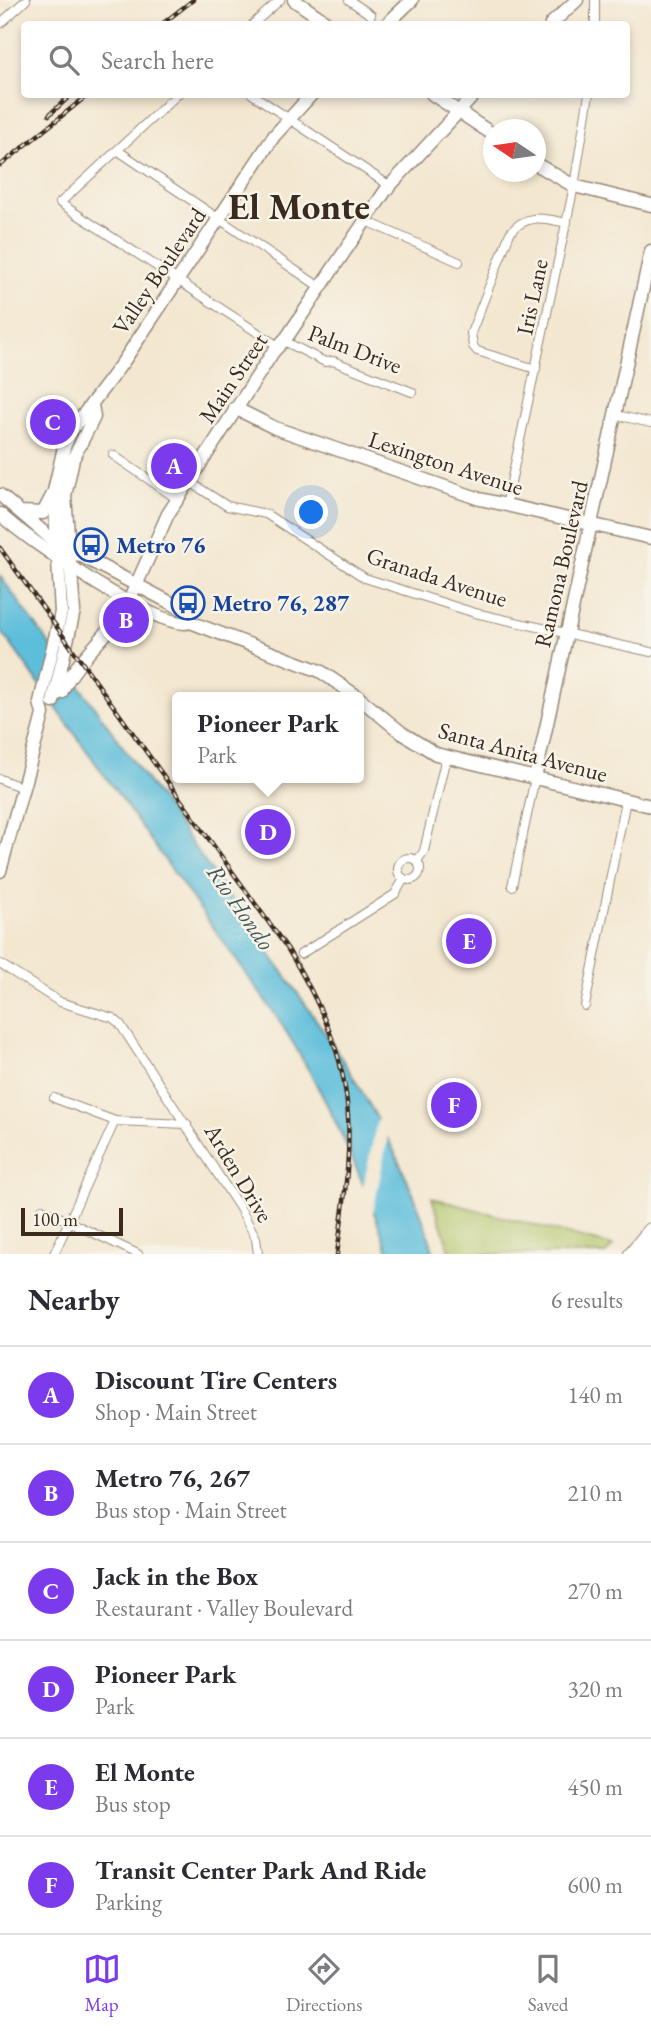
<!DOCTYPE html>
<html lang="en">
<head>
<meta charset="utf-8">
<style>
  body { margin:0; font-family:"EB Garamond",serif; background:#f2f2f3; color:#2b2b33 }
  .compass { position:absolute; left:483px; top:119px; width:63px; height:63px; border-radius:50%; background:#fff; box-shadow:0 4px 10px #0003; rotate:283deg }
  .scale { position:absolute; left:21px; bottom:18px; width:102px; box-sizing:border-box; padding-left:7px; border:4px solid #3b2a1e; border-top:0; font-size:19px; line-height:24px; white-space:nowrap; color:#3b2a1e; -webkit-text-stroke:5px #f7f3e8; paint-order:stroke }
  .you { position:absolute; left:312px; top:513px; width:24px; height:24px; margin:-18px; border:5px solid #fff; border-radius:50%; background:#1a73e8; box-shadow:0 0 0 10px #1a73e833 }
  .badge { display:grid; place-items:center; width:46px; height:46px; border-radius:50%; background:#7c3aed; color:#fff; font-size:23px; font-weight:700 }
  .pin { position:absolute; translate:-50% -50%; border:4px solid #fff; box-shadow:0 2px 7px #0006 }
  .popup { position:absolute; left:172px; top:692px; width:192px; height:91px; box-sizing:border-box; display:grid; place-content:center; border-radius:7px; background:#fff; filter:drop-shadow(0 2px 5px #0005); font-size:23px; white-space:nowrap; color:#7c7c81 }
  .popup b { font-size:26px; color:#2b2b33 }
  .popup::after { content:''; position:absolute; left:50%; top:100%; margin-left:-14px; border:14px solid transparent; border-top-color:#fff }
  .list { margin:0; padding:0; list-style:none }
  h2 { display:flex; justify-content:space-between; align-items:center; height:91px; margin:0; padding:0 28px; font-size:30px }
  h2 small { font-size:23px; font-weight:400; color:#7c7c81 }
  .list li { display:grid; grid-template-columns:46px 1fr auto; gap:21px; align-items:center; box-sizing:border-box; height:98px; padding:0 28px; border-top:2px solid #e1e1e2 }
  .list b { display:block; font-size:26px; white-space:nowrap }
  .list p { margin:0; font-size:23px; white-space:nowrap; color:#7c7c81 }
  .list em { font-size:23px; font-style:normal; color:#7c7c81 }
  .icon { flex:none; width:38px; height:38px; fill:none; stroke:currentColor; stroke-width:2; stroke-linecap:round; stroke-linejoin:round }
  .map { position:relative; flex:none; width:651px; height:1254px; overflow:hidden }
  .search { position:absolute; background:#fff; box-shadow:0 4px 10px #0003; left:21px; right:21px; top:21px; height:77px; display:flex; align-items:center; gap:18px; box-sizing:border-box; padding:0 24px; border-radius:7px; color:#7c7c81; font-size:26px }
  .sheet { height:679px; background:#fff }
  nav { display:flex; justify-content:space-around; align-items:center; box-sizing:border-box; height:98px; border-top:2px solid #e1e1e2; background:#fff; font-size:19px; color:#7c7c81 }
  nav a { display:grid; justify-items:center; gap:4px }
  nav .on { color:#7c3aed }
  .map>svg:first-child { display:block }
  .green { fill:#b0c467; stroke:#767742; stroke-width:2 }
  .water { fill:#5dbedb; stroke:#4c747c; stroke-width:2 }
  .pier { fill:#f3e7d0 }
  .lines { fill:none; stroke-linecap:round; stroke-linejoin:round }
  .street-casing { stroke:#978877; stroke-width:10 }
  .secondary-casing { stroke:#978877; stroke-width:15 }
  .primary-casing { stroke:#978877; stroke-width:15 }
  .highway-casing { stroke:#978877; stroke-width:18 }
  .street { stroke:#fff; stroke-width:8 }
  .secondary { stroke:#fff; stroke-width:12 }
  .primary { stroke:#fff; stroke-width:12 }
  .highway { stroke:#fff; stroke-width:16 }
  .rail-casing { stroke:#3b2a1e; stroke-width:4.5 }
  .rail { stroke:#f7f3e8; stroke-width:2; stroke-dasharray:5; stroke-linecap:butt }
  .labels { text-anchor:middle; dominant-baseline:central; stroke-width:5; stroke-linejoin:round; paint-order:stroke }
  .street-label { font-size:23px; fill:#3b2a1e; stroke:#f7f3e8 }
  .transit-label { font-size:23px; font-weight:bold; fill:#164399; stroke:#f7f3e8; text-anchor:start }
  .water-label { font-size:24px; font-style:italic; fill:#455657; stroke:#f7f3e8 }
  .town-label { font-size:37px; font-weight:bold; fill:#3b2a1e; stroke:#f7f3e8 }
</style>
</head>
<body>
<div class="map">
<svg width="651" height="1254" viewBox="0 0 651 1254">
  <rect width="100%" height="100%" fill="#f7f3e8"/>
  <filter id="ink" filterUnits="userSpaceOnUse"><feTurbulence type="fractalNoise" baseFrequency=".0143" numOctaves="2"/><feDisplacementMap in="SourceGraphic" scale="14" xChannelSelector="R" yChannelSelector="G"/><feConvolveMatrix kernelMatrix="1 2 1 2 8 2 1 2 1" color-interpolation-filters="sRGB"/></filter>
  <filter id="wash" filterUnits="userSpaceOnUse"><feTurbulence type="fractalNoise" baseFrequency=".00686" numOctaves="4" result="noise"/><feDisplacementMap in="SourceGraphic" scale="28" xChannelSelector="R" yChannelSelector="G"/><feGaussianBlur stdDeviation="1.57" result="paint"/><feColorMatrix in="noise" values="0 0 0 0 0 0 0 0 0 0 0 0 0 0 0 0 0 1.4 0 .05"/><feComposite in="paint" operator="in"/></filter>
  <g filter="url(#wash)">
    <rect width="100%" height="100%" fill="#f3e7d0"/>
    <path class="green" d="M432 1198 613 1246 606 1254H451Z"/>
    <path class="water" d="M0 576C78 683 154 790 230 898 309 1010 396 1120 434 1254H389C360 1169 327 1096 279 1020L0 629Z"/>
    <path class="pier" d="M379 1112 389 1131 372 1218 362 1192Z"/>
  </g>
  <g filter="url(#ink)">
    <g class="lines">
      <defs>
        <path id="street" d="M349 0 371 15
          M0 24 26 0
          M253 24 280 0
          M595 24V0
          M178 94 60 203 278 346
          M252 94 390 186
          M117 150 320 287
          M366 221 459 262
          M284 341 325 362 333 361 412 392
          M536 369 477 351 473 346 471 333 510 233C527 213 543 218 567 223
          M616 415 651 423
          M113 455 177 499
          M190 482 227 506 266 514 365 578 475 613 651 652
          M506 506 574 186 589 94
          M0 779 23 788
          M398 869a11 11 0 1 1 22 0a11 11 0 1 1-22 0Z
          M417 861 424 851 446 757
          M512 886 535 778
          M301 954 395 894 404 879
          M0 964 60 1002 113 1018 120 1024 241 1210 256 1238 258 1254
          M585 1006 626 800
          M54 1098 115 1121 187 1124
          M42 1209 138 1254
          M54 1254 115 1121"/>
        <path id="secondary" d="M294 0 329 24
          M551 24 577 0
          M432 94 494 135
          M536 164 574 186 651 205
          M235 408 275 428 480 499 651 538
          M129 601 168 514 273 352 287 337 386 190 475 94"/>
        <path id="primary" d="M387 24 412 0
          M0 495 55 542 188 612 190 622
          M20 512 43 513 53 494
          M0 514C24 538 162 634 190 622L320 671 358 697
          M61 693C77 657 111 636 129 601
          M359 698 402 733 436 754 651 806
          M53 702 74 611 65 496 73 459 94 417 92 405
          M535 778 651 251
          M0 871 40 726 43 714 40 702 61 612 54 491 64 447 71 431 123 362 274 136 312 94"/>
        <path id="highway" d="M632 1254 651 1231
          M647 1254 651 1249"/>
      </defs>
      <use href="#street" class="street-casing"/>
      <use href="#secondary" class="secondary-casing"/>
      <use href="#primary" class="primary-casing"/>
      <use href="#highway" class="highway-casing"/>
      <use href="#street" class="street"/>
      <use href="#secondary" class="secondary"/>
      <use href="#primary" class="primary"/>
      <use href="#highway" class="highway"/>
      <defs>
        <path id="rail" d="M162 24 193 0
          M49 115 72 94
          M1 165 89 94
          M0 548 287 948C359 1067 356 1120 337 1254"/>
      </defs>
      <use href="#rail" class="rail-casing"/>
      <use href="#rail" class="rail"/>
    </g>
  </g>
  <defs>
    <symbol id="bus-ring" viewBox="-11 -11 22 22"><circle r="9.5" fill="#f7f3e8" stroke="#1a4fb4" stroke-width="1.5"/><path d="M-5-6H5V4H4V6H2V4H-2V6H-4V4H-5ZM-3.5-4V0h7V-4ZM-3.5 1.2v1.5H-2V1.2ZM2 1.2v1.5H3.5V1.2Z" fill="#1a4fb4"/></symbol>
  </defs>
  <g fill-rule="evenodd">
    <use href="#bus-ring" x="72" y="526" width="38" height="38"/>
    <use href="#bus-ring" x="169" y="584" width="38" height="38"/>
  </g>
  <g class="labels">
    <g class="street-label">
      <text transform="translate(159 271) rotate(-56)">Valley Boulevard</text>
      <text transform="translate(532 297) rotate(-78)">Iris Lane</text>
      <text transform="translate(355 349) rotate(21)">Palm Drive</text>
      <text transform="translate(233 378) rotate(-56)">Main Street</text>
      <text transform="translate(446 463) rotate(18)">Lexington Avenue</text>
      <text transform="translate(561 564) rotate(-77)">Ramona Boulevard</text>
      <text transform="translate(437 577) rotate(18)">Granada Avenue</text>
      <text transform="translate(523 752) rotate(15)">Santa Anita Avenue</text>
      <text transform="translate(239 1173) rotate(59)">Arden Drive</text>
    </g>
    <g class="transit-label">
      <text x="116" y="545">Metro 76</text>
      <text x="212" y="603">Metro 76, 287</text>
    </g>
    <g class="water-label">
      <text transform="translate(241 907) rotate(55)">Rio Hondo</text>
    </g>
    <g class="town-label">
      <text x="299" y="206">El Monte</text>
    </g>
  </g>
</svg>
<svg class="compass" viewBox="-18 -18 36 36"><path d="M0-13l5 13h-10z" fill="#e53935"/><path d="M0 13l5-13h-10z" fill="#7c7c81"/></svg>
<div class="scale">100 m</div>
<div class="you"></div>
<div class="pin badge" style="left:174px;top:466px">A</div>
<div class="pin badge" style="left:126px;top:620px">B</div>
<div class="pin badge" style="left:53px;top:422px">C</div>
<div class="pin badge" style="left:268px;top:832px">D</div>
<div class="popup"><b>Pioneer Park</b>Park</div>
<div class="pin badge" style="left:469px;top:941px">E</div>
<div class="pin badge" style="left:454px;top:1105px">F</div>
<div class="search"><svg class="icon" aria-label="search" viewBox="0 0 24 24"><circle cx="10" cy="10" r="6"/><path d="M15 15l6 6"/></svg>Search here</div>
</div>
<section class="sheet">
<h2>Nearby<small>6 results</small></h2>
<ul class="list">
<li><span class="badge">A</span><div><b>Discount Tire Centers</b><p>Shop · Main Street</p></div><em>140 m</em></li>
<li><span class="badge">B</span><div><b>Metro 76, 267</b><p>Bus stop · Main Street</p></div><em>210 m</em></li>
<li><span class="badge">C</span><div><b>Jack in the Box</b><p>Restaurant · Valley Boulevard</p></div><em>270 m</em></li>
<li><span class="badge">D</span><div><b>Pioneer Park</b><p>Park</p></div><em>320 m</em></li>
<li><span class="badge">E</span><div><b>El Monte</b><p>Bus stop</p></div><em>450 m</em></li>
<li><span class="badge">F</span><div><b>Transit Center Park And Ride</b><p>Parking</p></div><em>600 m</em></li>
</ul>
</section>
<nav>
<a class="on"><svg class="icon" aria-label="map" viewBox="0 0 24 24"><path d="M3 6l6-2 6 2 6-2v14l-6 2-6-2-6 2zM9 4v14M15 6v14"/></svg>Map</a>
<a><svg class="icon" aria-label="directions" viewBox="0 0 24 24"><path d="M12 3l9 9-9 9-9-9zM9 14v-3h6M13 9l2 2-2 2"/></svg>Directions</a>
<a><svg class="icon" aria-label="saved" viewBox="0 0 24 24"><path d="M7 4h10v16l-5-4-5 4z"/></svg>Saved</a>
</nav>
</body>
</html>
